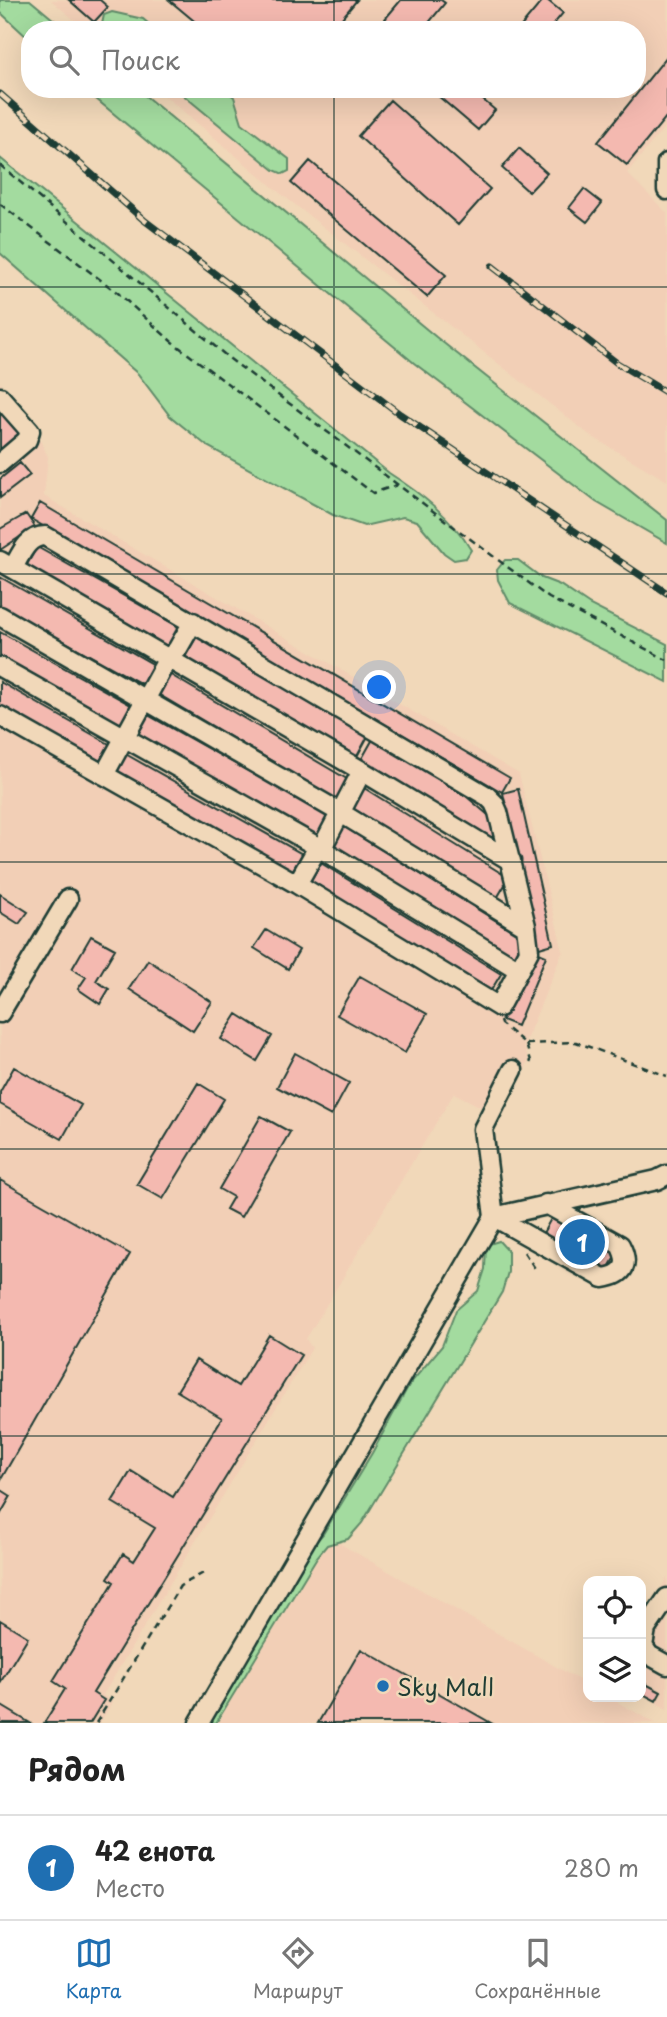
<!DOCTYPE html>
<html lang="ru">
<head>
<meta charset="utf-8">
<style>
  body { margin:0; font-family:"Playpen Sans",sans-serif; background:#f6f6f6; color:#222 }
  .controls { position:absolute; right:21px; bottom:21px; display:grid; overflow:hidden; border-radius:14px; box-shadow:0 7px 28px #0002 }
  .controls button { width:63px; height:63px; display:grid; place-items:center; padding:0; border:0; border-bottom:2px solid #e0e0e0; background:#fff; color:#222; font:35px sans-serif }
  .you { position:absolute; left:380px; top:688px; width:24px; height:24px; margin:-18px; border:5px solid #fff; border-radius:50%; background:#1a73e8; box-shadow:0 0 0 10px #1a73e833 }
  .badge { display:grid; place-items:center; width:46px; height:46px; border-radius:50%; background:#1f6fb2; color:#fff; font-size:23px; font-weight:700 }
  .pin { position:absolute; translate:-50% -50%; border:4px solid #fff; box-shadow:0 2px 7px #0006 }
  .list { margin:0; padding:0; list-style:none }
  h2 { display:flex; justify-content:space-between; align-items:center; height:91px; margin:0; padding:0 28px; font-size:30px }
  h2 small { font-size:23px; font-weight:400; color:#767676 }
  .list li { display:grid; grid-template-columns:46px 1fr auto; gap:21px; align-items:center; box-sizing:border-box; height:105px; padding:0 28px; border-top:2px solid #e0e0e0 }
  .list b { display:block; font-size:26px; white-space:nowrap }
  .list p { margin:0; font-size:23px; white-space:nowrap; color:#767676 }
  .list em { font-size:23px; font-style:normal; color:#767676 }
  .icon { flex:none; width:38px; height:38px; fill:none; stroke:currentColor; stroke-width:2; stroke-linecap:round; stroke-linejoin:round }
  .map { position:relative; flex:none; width:667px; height:1723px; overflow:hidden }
  .search { position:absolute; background:#fff; box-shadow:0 7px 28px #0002; left:21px; right:21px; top:21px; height:77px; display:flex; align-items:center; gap:18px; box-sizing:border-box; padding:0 24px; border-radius:28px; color:#767676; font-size:26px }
  .sheet { height:196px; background:#fff }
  nav { display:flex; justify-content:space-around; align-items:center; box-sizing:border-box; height:98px; border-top:2px solid #e0e0e0; background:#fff; font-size:19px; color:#767676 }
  nav a { display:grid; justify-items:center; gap:4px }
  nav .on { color:#1f6fb2 }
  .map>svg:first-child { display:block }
  .built { fill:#f2cfb6 }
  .green { fill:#a3db9f; stroke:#618c6a; stroke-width:2 }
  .building { fill:#f4b9b0; stroke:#1f3d34; stroke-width:2 }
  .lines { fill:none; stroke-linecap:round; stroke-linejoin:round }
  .minor-casing { stroke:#1f3d34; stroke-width:23 }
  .path { stroke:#1f3d34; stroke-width:2.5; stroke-dasharray:7 5; stroke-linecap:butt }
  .minor { stroke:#f1d8b9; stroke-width:18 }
  .rail-casing { stroke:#1f3d34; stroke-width:7 }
  .rail { stroke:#f1d8b9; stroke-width:4.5; stroke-dasharray:13; stroke-linecap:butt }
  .grid { fill:none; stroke:#1f3d34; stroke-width:2; stroke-opacity:0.55 }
  .poi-dot { fill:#1f6fb2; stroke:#f1d8b9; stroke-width:2.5 }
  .labels { text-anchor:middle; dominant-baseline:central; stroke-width:5; stroke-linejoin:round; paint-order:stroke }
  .poi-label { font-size:23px; fill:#1f3d34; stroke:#f1d8b9; text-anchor:start }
</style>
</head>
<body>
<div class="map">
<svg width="667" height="1723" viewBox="0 0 667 1723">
  <rect width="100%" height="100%" fill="#f1d8b9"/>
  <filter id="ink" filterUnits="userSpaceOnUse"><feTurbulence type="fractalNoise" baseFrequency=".0143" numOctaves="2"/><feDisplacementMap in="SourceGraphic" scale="14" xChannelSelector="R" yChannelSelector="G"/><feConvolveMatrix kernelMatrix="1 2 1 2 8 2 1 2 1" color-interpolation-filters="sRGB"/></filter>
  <g filter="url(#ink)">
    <path class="built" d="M51 0H667V124L627 173 667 213V481L591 436 280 193 157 89H637V30H86Z
      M0 382 36 430 48 457 44 496 519 774 563 951 524 1045 529 1061 500 1117 454 1093 306 1339 312 1348 103 1695 112 1703 100 1723H0Z
      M330 1538 588 1685V1697H608L655 1723H216Z
      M667 1577V1709L641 1694V1623Z"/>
    <path class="green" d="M0 0H30L66 30H30V40L0 12Z
      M112 12 143 19 156 30H106L102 24 104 15Z
      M84 89H137L436 337 667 520V543L596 502 414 363Z
      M176 89H225L234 97 242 123 289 159V171L283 174 274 170Z
      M0 158 389 473C420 493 452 517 471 550L466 558 454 560 444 553 417 521 403 517 364 526 333 515 207 446 170 416 138 374 0 253Z
      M505 560H518L542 578 560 585 590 605 667 644V682L510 603 498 580 497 570Z
      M499 1241 508 1251V1272L502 1292 362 1523 348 1539 327 1545 317 1557 216 1723H207L301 1558 323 1534 372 1453 409 1385 442 1346 456 1310 478 1291 485 1269 486 1245Z"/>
    <path class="building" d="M69 0H100L108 7 94 22Z
      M169 0H357L332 30H205Z
      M401 0H441L445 3 423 30H398L385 19Z
      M543 0H547L563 13 549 30H518Z
      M667 56V116L627 165 598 142Z
      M430 89H470L495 110 478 130Z
      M390 100 490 189 458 225 358 136Z
      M519 148 547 173 529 192 502 168Z
      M310 161 446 275 427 297 291 183Z
      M584 189 602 203 587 222 569 208Z
      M0 409 25 431 0 452Z
      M20 463 30 475 0 498V479Z
      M40 503 510 778 502 792 31 519Z
      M26 514 35 527 0 550V529Z
      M37 547 179 627 167 648 25 568Z
      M0 577 156 666 145 686 0 606Z
      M0 632 136 708 126 728 0 657Z
      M197 636 368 736 355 760 183 660Z
      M169 674 352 782 341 802 158 694Z
      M0 682 111 745 98 766 0 711Z
      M146 714 332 818 319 840 135 733Z
      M373 739 467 797 494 820 498 845 360 762Z
      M122 752 302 854 289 877 109 774Z
      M364 788 509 878 497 898 352 808Z
      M518 789 553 944 536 949 503 793Z
      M343 826 527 940 514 960 330 846Z
      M316 860 501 974 487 997 302 882Z
      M0 894 28 912 19 924 0 912Z
      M266 930 299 950 288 969 254 948Z
      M91 936 115 949 96 981 109 989 100 1004 78 989 86 977 72 969Z
      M532 950 546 956 517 1026 502 1020Z
      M148 960 212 1002 193 1031 129 989Z
      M360 976 427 1014 405 1053 337 1015Z
      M237 1014 272 1036 257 1061 221 1039Z
      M295 1053 349 1083 331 1116 277 1087Z
      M14 1067 81 1105 62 1139 0 1104V1092Z
      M198 1083 224 1099 163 1199 137 1184Z
      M261 1116 290 1132 241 1217 226 1209 233 1197 219 1189Z
      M0 1180 130 1254 0 1481Z
      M553 1215 578 1228 568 1247 543 1233Z
      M578 1228 596 1238 586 1257 568 1247Z
      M596 1238 619 1250 608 1269 586 1257Z
      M269 1335 301 1355 93 1693 104 1700 90 1723H44L65 1689 53 1681 114 1582 108 1578 123 1554 134 1561 155 1528 112 1502 131 1471 173 1497 222 1418 177 1391 196 1360 238 1386Z
      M0 1489 11 1496 0 1515Z
      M0 1620 28 1637 0 1683Z
      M361 1649 491 1723H318Z
      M642 1682 661 1692 656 1701 641 1693Z
      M0 1705 30 1723H0Z"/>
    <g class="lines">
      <defs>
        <path id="minor" d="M667 163V190
          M0 397 30 431 27 440 0 463
          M0 561 362 771 511 861
          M13 568C21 554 27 536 45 536L487 796 494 803 498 812 526 926
          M0 616 341 813 526 926 529 951 499 1007 297 884 0 716
          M0 667 318 847 519 970
          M104 775 168 658 177 650 193 622
          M297 884 318 847 325 842 362 771
          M0 1013 68 899
          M513 1070 483 1129 494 1217 603 1278C625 1275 630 1264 620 1245L546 1204
          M667 1598 646 1629 643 1646 649 1655 667 1665
          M199 1723 494 1217 657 1180 667 1175"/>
      </defs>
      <use href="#minor" class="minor-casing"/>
      <path class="path" d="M0 165 230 359 549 598 667 660
        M0 204 118 293 171 341 373 493 397 485
        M500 1021 501 1024 526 1044 531 1061 528 1067
        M526 1044 576 1042 667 1076
        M524 1252 536 1270
        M96 1723 180 1586 207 1571"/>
      <use href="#minor" class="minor"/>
      <defs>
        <path id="rail" d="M0 94 144 220 400 414 667 593
          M492 266 617 363 667 393"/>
      </defs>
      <use href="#rail" class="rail-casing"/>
      <use href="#rail" class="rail"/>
    </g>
  </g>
  <path class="grid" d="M334 0V30M334 89V1723M0 287H667M0 574H667M0 862H667M0 1149H667M0 1436H667"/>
  <circle class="poi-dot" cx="383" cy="1686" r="7"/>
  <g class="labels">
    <g class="poi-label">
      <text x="397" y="1686">Sky Mall</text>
    </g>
  </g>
</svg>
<div class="controls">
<button><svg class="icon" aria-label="locate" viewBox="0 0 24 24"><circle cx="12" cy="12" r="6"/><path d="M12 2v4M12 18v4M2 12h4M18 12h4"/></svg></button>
<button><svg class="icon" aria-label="layers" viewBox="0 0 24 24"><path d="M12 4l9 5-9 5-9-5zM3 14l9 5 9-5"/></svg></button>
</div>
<div class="you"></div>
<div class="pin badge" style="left:582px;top:1242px">1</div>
<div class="search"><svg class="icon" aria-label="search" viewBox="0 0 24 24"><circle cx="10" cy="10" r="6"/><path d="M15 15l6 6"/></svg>Поиск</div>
</div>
<section class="sheet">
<h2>Рядом<small></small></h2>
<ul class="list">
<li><span class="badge">1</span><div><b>42 енота</b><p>Место</p></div><em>280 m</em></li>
</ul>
</section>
<nav>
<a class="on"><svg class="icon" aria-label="map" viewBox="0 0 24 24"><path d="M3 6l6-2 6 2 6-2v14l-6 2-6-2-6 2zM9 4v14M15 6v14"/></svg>Карта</a>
<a><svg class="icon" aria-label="directions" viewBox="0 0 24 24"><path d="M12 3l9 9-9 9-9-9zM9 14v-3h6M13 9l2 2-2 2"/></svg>Маршрут</a>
<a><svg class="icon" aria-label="saved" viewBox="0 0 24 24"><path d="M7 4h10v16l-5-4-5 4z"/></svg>Сохранённые</a>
</nav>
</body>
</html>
